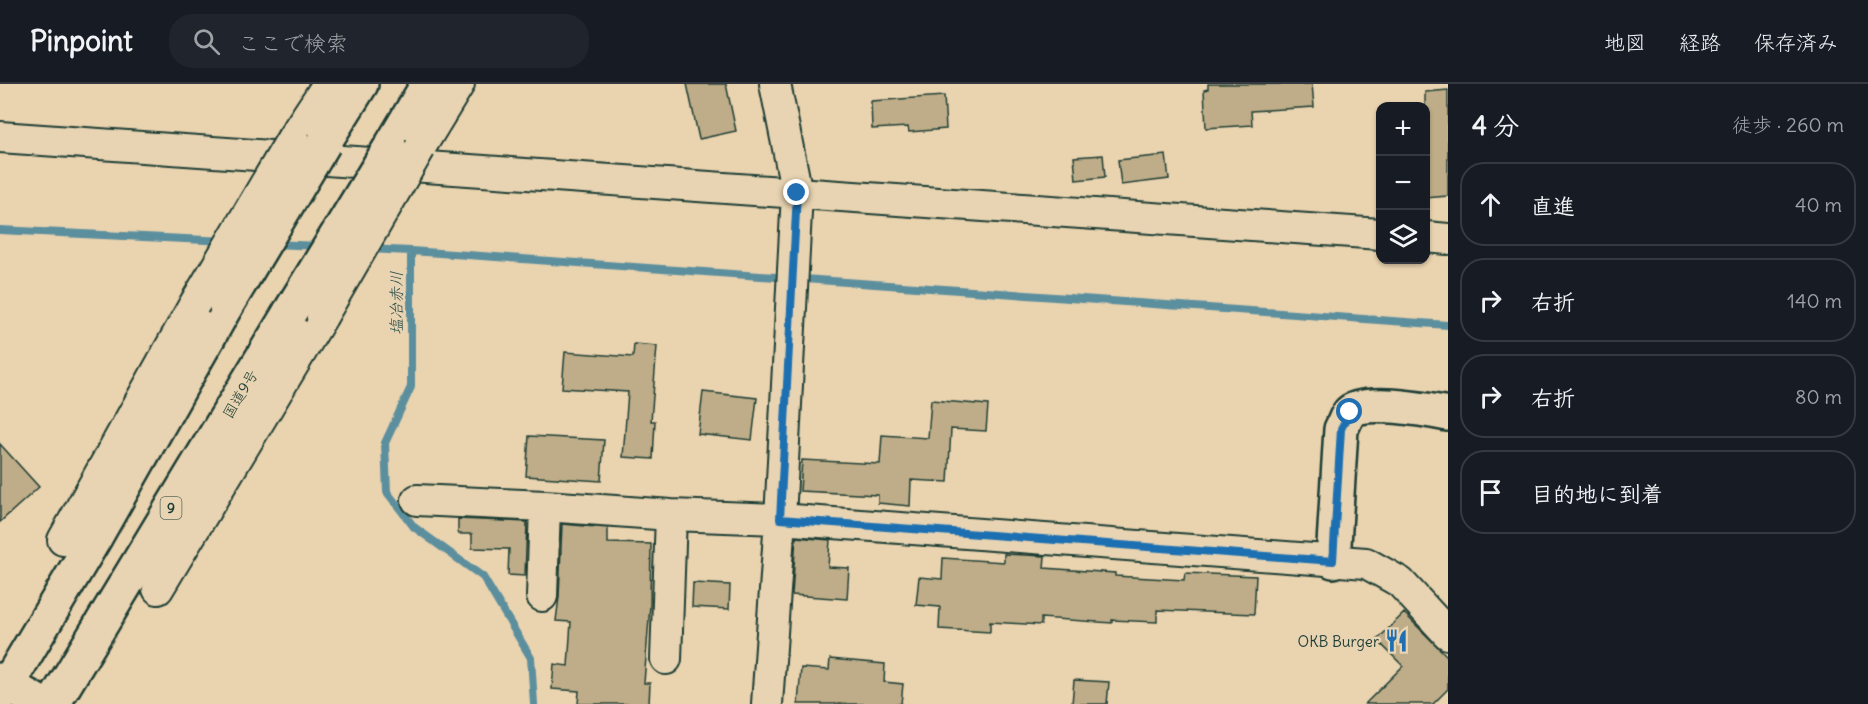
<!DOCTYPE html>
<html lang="ja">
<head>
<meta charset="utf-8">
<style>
  body { margin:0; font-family:Delius,"Klee One",sans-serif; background:#20242c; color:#f1f3f6 }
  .controls { position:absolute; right:18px; top:18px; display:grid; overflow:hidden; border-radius:12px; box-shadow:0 2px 4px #0004 }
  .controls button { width:54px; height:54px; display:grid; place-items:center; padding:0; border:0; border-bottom:2px solid #363941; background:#171b24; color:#f1f3f6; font:30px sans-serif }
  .stop { position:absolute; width:18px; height:18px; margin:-14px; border:4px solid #1f6fb2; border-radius:50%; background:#fff }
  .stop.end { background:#1f6fb2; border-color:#fff; box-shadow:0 2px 6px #0008 }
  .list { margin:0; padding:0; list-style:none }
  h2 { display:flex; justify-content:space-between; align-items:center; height:78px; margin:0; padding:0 24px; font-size:26px }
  h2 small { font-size:20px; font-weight:400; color:#9ea1a6 }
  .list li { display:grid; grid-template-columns:39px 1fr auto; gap:18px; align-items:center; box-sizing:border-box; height:84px; margin:0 12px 12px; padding:0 12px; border:2px solid #363941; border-radius:24px }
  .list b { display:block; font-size:22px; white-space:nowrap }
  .list em { font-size:20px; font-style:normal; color:#9ea1a6 }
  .icon { flex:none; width:33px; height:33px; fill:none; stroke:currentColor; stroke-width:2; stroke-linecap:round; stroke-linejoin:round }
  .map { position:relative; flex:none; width:1448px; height:620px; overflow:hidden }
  header { display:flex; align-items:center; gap:36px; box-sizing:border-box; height:84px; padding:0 30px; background:#171b24; border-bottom:2px solid #363941 }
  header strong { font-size:28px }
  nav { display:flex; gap:33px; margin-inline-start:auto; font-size:21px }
  .search { width:420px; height:54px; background:#20242c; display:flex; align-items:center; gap:15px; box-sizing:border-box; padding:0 21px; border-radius:24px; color:#9ea1a6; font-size:22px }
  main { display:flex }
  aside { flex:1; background:#171b24 }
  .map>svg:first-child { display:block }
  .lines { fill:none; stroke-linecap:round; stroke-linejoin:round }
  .stream { stroke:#5b8f9e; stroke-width:8 }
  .building { fill:#bead88; stroke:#1f3d34; stroke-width:1.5 }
  .street-casing { stroke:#1f3d34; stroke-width:34 }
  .secondary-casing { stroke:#1f3d34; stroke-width:38 }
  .highway-casing { stroke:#1f3d34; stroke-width:38 }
  .street { stroke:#e8d4b2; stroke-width:30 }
  .secondary { stroke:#e8d4b2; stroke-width:33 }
  .highway { stroke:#e8d4b2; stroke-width:33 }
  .street-bridge-casing { stroke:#1f3d34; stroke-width:34; stroke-linecap:butt }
  .highway-bridge-casing { stroke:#1f3d34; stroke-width:38; stroke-linecap:butt }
  .street-bridge { stroke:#e8d4b2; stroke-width:30 }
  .highway-bridge { stroke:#e8d4b2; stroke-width:33 }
  .route { stroke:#1f6fb2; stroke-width:8 }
  .labels { text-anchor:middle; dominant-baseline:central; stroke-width:5; stroke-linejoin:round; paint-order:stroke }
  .shield { fill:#e8d4b2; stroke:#5b6a5a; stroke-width:1.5 }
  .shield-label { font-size:14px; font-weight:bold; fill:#1f3d34 }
  .street-label { font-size:15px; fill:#1f3d34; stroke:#e8d4b2 }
  .poi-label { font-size:15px; fill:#1f3d34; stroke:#e8d4b2; text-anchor:end }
  .water-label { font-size:16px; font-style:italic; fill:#294b46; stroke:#e8d4b2 }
</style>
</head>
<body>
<header>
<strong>Pinpoint</strong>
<div class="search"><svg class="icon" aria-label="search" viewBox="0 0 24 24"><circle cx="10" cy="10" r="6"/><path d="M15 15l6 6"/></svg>ここで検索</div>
<nav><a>地図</a><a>経路</a><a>保存済み</a></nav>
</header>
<main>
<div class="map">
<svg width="1448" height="620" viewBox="0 0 1448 620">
  <rect width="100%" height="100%" fill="#ead3af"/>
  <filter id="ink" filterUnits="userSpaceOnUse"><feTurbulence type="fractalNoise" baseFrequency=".0167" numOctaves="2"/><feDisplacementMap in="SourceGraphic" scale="12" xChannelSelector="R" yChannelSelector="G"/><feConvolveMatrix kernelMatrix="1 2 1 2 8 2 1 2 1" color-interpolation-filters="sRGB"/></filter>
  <g filter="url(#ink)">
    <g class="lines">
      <path class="stream" d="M0 146 226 157
        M271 160 321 162
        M367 165 411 167V303L385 359 387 408 414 443 483 493 531 574 534 620
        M411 167 1448 241"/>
    </g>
    <path class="building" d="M687 0H726L736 47 699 55Z
      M1208 0H1312L1314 23 1251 27 1252 41 1206 44 1204 6 1208 5Z
      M1448 6V112L1425 114V8Z
      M944 12 946 45 909 48 908 43 872 45 871 17Z
      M1103 71 1105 93 1076 96 1074 73Z
      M1166 71 1169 95 1121 101 1118 76Z
      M634 260 657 262 651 337H655L653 375 623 373 628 308 562 304 565 268 633 273Z
      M703 308 757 314 752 356 698 350Z
      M931 316 988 321 986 347 951 345 948 398 911 396 910 422 878 419V411L800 407 802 376 880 380 882 351 928 354Z
      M529 352 604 356 601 397 526 392Z
      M0 360 39 403 0 438Z
      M458 435 527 438 525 492 508 491 509 465 472 464V450H458Z
      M562 440 608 444V459L651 460 650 521 644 599H650L649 620H578L579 607 552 605 554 580 568 582 571 538 556 537 559 513Z
      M796 453 830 456 828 483 849 484 847 515 792 511Z
      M1004 470 1045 472 1044 484 1115 489V492L1184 496 1185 489 1256 492 1254 530 1157 526V538L1112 536V539L1041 534V541L990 538V548L939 545 940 523 916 521 919 493 942 495 943 474 1004 478Z
      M693 499 730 501 729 525 692 523Z
      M1404 529 1448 573V605L1433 620H1365L1403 582 1377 556Z
      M830 575 885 580 884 598 903 600 901 620H798L801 584 829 586Z
      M1074 596 1109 598 1107 620H1072Z"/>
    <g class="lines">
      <defs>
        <path id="street" d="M0 53 1380 150
          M293 53 328 0
          M420 64 459 0
          M1426 153 1448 155
          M417 416 545 422
          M63 456 194 221
          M158 505 322 233
          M542 512 545 422 671 431 780 435 1366 479 1400 498 1448 550
          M666 575 671 431
          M767 620 780 435 797 109 775 0"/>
        <path id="secondary" d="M1333 477 1341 345C1344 340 1346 332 1350 328 1363 314 1428 326 1448 330
          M0 596 41 620"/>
        <path id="highway" d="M324 59 361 0
          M390 64 428 0
          M0 613 96 452 226 222
          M53 620 290 228"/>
      </defs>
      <use href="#street" class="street-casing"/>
      <use href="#secondary" class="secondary-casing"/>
      <use href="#highway" class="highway-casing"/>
      <use href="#street" class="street"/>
      <use href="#secondary" class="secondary"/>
      <use href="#highway" class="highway"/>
      <defs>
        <path id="street-bridge" d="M194 221 293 53
          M322 233 420 64"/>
        <path id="highway-bridge" d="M226 222 324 59
          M290 228 390 64"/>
      </defs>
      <use href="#street-bridge" class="street-bridge-casing"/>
      <use href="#highway-bridge" class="highway-bridge-casing"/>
      <use href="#street-bridge" class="street-bridge"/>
      <use href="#highway-bridge" class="highway-bridge"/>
    </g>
  </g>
  <g class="lines" filter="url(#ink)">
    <path class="route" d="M797 109 780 435 1333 477 1341 345 1350 328"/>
  </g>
  <defs>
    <symbol id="restaurant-bare" viewBox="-9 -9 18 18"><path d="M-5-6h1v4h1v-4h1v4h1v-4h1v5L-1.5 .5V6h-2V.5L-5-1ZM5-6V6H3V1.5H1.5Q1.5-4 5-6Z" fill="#1f6fb2" stroke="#e8d4b2" stroke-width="2.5" paint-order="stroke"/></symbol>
  </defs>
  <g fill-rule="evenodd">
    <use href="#restaurant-bare" x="1380" y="540" width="33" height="33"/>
  </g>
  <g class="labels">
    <rect class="shield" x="160.5" y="413" width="21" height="22" rx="4.5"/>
    <g class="shield-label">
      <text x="171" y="424">9</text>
    </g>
    <g class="street-label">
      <text transform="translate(240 310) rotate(-59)">国道9号</text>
    </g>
    <g class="poi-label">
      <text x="1379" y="557">OKB Burger</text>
    </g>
    <g class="water-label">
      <text transform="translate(396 219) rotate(-90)">塩冶赤川</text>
    </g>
  </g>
</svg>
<div class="controls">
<button>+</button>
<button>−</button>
<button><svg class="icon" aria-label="layers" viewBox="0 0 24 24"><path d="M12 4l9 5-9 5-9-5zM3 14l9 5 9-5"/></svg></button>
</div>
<div class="stop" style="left:1350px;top:328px"></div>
<div class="stop end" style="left:797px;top:109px"></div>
</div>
<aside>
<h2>4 分<small>徒歩 · 260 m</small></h2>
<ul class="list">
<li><svg class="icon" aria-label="ahead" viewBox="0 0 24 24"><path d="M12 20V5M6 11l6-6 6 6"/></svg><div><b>直進</b></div><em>40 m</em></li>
<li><svg class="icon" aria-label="right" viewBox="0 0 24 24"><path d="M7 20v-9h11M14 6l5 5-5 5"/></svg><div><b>右折</b></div><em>140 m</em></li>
<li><svg class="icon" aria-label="right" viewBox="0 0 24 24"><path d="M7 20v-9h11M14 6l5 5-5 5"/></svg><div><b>右折</b></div><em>80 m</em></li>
<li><svg class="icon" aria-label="arrive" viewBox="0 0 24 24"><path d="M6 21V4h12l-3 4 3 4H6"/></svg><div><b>目的地に到着</b></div></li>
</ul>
</aside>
</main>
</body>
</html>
